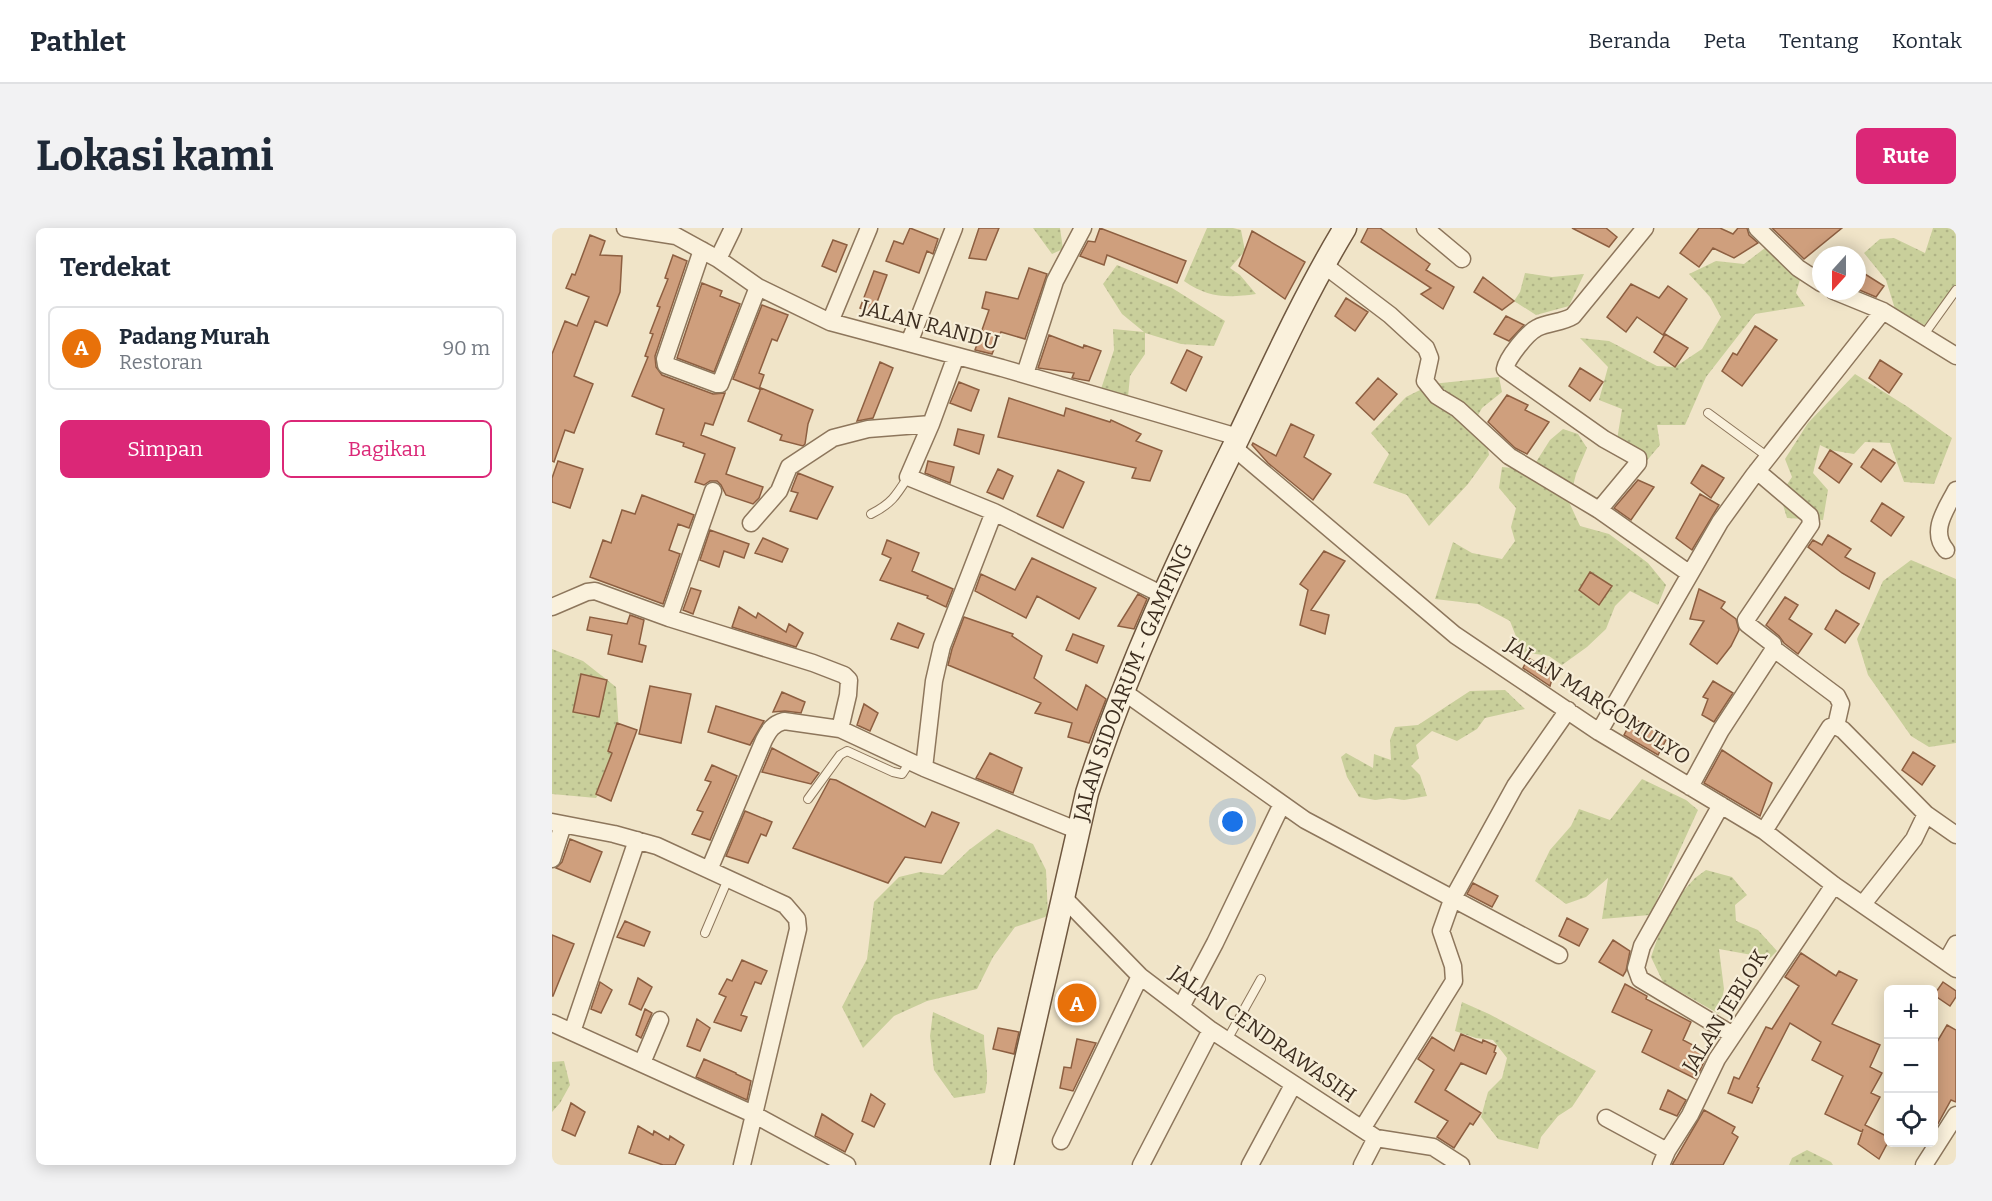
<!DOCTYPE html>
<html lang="id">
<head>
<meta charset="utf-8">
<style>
  body { margin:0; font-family:Bitter,serif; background:#f2f2f3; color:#1f2937 }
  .controls { position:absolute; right:18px; bottom:18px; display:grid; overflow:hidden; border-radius:9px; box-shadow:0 3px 15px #0003 }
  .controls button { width:54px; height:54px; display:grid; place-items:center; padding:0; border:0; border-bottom:2px solid #e0e1e3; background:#fff; color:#1f2937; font:30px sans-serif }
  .compass { position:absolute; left:1260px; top:18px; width:54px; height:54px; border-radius:50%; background:#fff; box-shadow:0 3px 15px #0003; rotate:201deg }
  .you { position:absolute; left:681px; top:594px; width:21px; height:21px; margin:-15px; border:4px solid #fff; border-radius:50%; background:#1a73e8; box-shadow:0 0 0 9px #1a73e833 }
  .badge { display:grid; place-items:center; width:39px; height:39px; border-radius:50%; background:#db2777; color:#fff; font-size:20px; font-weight:700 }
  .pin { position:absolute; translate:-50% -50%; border:3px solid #fff; box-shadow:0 2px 6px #0006 }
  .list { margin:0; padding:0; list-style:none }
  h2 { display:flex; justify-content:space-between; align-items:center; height:78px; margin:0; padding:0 24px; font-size:26px }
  h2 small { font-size:20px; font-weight:400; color:#747a83 }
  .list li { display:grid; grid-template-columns:39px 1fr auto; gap:18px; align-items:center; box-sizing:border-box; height:84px; margin:0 12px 12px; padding:0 12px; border:2px solid #e0e1e3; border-radius:9px }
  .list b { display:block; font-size:22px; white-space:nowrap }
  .list p { margin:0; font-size:20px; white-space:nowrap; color:#747a83 }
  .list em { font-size:20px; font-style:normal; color:#747a83 }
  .actions { display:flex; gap:12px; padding:18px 24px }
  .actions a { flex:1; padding:14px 0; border:2px solid #db2777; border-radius:9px; text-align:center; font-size:21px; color:#db2777 }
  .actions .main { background:#db2777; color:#fff }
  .icon { flex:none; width:33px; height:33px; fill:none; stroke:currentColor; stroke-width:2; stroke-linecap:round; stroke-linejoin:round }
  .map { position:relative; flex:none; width:1404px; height:937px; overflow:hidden; border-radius:9px }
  header { display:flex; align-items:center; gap:36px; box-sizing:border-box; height:84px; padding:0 30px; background:#fff; border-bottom:2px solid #e0e1e3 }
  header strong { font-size:28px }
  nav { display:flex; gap:33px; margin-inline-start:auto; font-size:21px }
  .intro { display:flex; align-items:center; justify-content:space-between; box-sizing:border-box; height:144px; padding:0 36px }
  h1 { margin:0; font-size:42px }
  .button { padding:15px 27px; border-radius:9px; background:#db2777; color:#fff; font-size:21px; font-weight:700 }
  main { display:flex; gap:36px; padding:0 36px }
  aside { flex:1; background:#fff; border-radius:9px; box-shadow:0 3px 15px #0003 }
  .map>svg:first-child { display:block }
  .park { fill:url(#park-dots) }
  .building { fill:#cf9f7d; stroke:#8d5f41; stroke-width:1.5 }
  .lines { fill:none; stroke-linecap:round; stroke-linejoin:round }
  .lane-casing { stroke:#8d765c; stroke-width:10 }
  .street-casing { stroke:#8d765c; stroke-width:19 }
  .secondary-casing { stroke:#6f573f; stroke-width:25 }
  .lane { stroke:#faf1dc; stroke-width:8 }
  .street { stroke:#faf1dc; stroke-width:16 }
  .secondary { stroke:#faf1dc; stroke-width:22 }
  .labels { text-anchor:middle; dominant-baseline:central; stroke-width:4.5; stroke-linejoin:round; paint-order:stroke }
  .street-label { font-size:21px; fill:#3d2e20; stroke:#f7eed8 }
</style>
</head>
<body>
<header>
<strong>Pathlet</strong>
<nav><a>Beranda</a><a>Peta</a><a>Tentang</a><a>Kontak</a></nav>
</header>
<div class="intro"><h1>Lokasi kami</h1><a class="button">Rute</a></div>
<main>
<aside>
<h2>Terdekat<small></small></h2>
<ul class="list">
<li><span class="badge" style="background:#e8710a">A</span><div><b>Padang Murah</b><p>Restoran</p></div><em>90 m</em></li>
</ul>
<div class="actions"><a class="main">Simpan</a><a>Bagikan</a></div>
</aside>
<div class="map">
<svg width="1404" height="937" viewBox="0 0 1404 937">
  <defs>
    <pattern id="park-dots" width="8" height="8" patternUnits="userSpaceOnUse" patternTransform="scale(1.5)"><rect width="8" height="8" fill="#c9cf9b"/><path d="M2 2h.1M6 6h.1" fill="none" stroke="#aeb285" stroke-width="1.8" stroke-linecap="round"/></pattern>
  </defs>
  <rect width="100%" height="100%" fill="#f0e4c8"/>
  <path class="park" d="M481 0H508L511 21 500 26Z
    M655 0H681L689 2 693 23 678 40 688 47 704 66C676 70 656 70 632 53Z
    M1381 0H1404V65L1374 98 1343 81 1334 52 1312 25 1328 11 1342 10 1373 25Z
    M1213 20 1250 45 1244 65 1253 78 1203 86 1154 149 1133 197H1105L1108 217 1092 236 1074 234 1065 212 1070 181 1047 172 1056 139 1028 110 1057 113 1105 138 1123 139 1150 121 1169 89 1158 69 1137 46 1164 33 1192 36Z
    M565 37 620 60 673 93 662 118 629 116 593 105V126L578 148 576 169 549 161 562 122 561 101 592 104 570 86 551 56Z
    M973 45 1000 49 1032 46 1017 78 984 87 962 73 968 64Z
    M1303 146 1356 179 1400 210 1382 256 1352 254 1338 215 1313 214 1302 226 1278 222 1268 217 1261 245 1276 262 1271 292 1235 290 1228 267 1240 249 1233 231 1256 195Z
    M947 149 950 164 930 180 919 200 934 210 937 227 916 256 877 298 855 267 821 255 837 226 819 205 854 169 880 156Z
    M1011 201 1026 206 1035 220 1024 246 1017 274 1028 298 1057 306 1096 335 1114 357 1106 377 1078 363 1063 378 1054 401 1035 419 1010 437 997 428 970 424 958 393 926 376 883 371 901 314 920 325 950 331 963 313 959 299 964 280 947 260 950 239 979 242 998 212Z
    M1359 332 1404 351V515L1377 519 1359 508 1316 447 1305 411 1331 353Z
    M0 421 31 433 64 459 69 533 44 570 0 566Z
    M953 462 973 481 933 490 925 501 905 513 880 503 864 517 867 530 859 538 868 547 875 568 852 572 838 570 823 572 807 569 795 549 789 529 794 525 821 540 822 526 839 532 838 512 843 499 866 497 918 463Z
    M1090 551 1134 572 1146 582 1098 687 1050 691 1056 650 1034 669 1014 676 983 653 998 622 1019 598 1027 581 1058 592Z
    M445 601 481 616 494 642 496 688 463 699 441 729 425 761 375 773 342 788 311 820 290 779 315 731 322 674 347 649 368 644 391 647 417 622Z
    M1154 642 1180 649 1195 667 1183 677 1184 693 1206 702 1225 723 1215 733 1200 727 1167 721 1172 761 1167 786 1111 754 1099 729 1116 680 1143 650Z
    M910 774 937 786 1044 843 1020 879 1006 888 989 909 986 921 946 911 929 889 936 864 950 850 955 830 941 812 924 810 903 803Z
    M381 784 432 807C432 829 438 844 433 865L402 870 382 842 378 808Z
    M12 833 18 857 8 875 0 884V834Z
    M1255 922 1279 934 1281 937H1237L1240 930Z"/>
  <path class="building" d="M358 0 386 11 381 26 375 23 367 45 334 33 342 13 351 16Z
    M427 0H447L434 32 417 30Z
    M548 0 634 33 625 55 555 27 552 37 528 28 536 13 543 14Z
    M816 0H828L878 36 874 42 902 59 891 81 869 66 879 60 809 14Z
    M1020 0H1054L1065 9 1057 19Z
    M1147 0H1168L1181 6 1186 0H1195L1197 7 1206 15 1182 30 1161 20 1147 39 1128 25Z
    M1220 0H1290L1252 31Z
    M700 3 753 34 733 71 687 38Z
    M38 7 53 13 48 27 70 28 68 64 55 98 43 93 22 148 41 156 22 205 13 202 2 234 0 233V126L13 93 25 98 37 69 14 60 20 46 23 47Z
    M281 12 295 17 284 44 270 38Z
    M121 27 135 33 103 128 104 139 110 147 161 166 173 165 161 197 153 195 149 207 183 220 174 246 211 259 207 270 201 276 174 267 169 257 165 253H158L152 257 143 254 153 226 131 218 132 215 104 206 112 181 80 168 96 129 93 128 101 106 98 105 108 79 105 78 116 51 113 50Z
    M477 40 495 46 473 111 449 104 440 126 423 122 437 82 430 80 434 64 466 71Z
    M1305 41 1332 58 1324 69 1305 61Z
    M322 43 335 47 321 85 308 80Z
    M931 49 962 73 950 82 922 64Z
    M150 55 170 63 168 68 188 76 162 144 125 130Z
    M1079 56 1107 70 1116 58 1135 71 1111 107 1085 89 1074 104 1055 89Z
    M794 70 816 84 803 103 783 88Z
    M210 77 236 87 225 113 220 111 207 145 212 147 207 161 181 151Z
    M954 88 972 97 957 113 942 106Z
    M1203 98 1225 112 1190 158 1170 143 1181 125 1185 127Z
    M1113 106 1136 120 1123 139 1102 124Z
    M497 107 531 120 532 117 549 123 537 153 520 150 522 145 486 140Z
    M635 122 650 129 634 163 619 155Z
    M1328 132 1350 146 1337 165 1317 150Z
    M328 134 341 140 321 190 305 193Z
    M1028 140 1051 154 1038 173 1017 158Z
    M826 150 845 166 822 192 804 175Z
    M407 154 427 162 419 183 398 175Z
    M209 160 261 182 256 196 253 216 251 218 228 212 230 207 196 193Z
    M955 167 976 177 973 182 997 194 975 226 963 220 936 194Z
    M457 170 512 188 514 180 558 194 559 192 589 206 584 213 610 223 598 253 580 250 584 240 446 209Z
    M739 196 762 207 752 229 779 246 761 272 716 235 700 217 701 215 724 228Z
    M406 201 432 207 427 226 402 217Z
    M1321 221 1343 235 1329 254 1309 239Z
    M1278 222 1300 236 1287 255 1267 240Z
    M6 233 31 241 18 280 0 274V250Z
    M376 233 402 239 398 255 373 245Z
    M1150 237 1172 250 1159 270 1139 255Z
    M446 241 461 248 451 271 435 264Z
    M506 242 532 254 511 300 485 288Z
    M246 245 281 259 265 291 238 283 246 265 239 263Z
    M1086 252 1102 259 1079 292 1062 280Z
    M1148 266 1167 277 1140 322 1124 310Z
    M90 267 142 287 137 300 126 296 117 322 128 326 111 376 38 349 51 312 59 315 70 282 83 286Z
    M1330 275 1352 289 1339 308 1319 293Z
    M158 302 197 316 192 330 172 323 167 339 148 332Z
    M1276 307 1299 321 1293 329 1323 345 1317 361 1290 345 1256 319 1261 312 1270 317Z
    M211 310 236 321 230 334 203 325Z
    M335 312 367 325 360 343 401 361 394 379 375 370 376 368 328 352 339 330 330 326Z
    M772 323 793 333 759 382 777 387 773 406 748 397 756 362 748 356Z
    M480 330 544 360 527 391 485 368 474 390 423 363 429 346 463 362Z
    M1038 344 1060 358 1047 377 1027 362Z
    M139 360 149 363 141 386 131 382Z
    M1147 361 1173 374 1169 380 1184 391 1187 402 1179 418 1165 436 1138 416 1152 393 1138 391Z
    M586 366 595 371 582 401 566 398Z
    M1233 369 1246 377 1237 391 1260 406 1246 426 1232 415 1227 408 1214 397Z
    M187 379 204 390 206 385 234 404 237 396 251 405 244 419 180 399Z
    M1284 382 1307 396 1293 415 1273 401Z
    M78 387 92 392 87 416 94 418 90 434 56 426 60 407 35 402 38 389 75 396Z
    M412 389 461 406 460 408 490 428 482 450 525 482 534 457 554 471 537 515 516 509 520 495 483 485 489 475 396 437 400 421Z
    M346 395 372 406 366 420 339 411Z
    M521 406 552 418 545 435 514 422Z
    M976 430 1002 444 998 458 971 440Z
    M29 446 55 452 47 489 21 484Z
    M1161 453 1181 465 1162 494 1150 487 1156 471 1151 469Z
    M98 458 139 466 129 515 87 506Z
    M230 464 253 474 249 485 233 483 221 484Z
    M312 476 326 485 318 503 305 497Z
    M164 478 212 493 198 517 156 504Z
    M1081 490 1115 510 1106 527 1072 507Z
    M65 495 85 502 59 573 44 566 60 525 56 523Z
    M220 520 267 545 259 556 210 544Z
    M1170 522 1220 555 1208 588 1152 555Z
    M1361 524 1383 538 1370 557 1350 542Z
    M438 525 470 540 461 565 424 550Z
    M160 537 185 548 158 612 140 606 151 584 145 582 159 554 153 552Z
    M278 551 284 552 373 599 380 584 407 595 389 635 353 629 336 655 241 620Z
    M193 583 220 594 214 608 209 606 196 635 174 628Z
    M18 611 50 624 38 654 4 640 10 634Z
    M921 655 946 668 940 679 915 666Z
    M1015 690 1036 701 1027 718 1007 708Z
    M73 693 98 704 92 718 65 709Z
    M0 707 22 716 1 768H0Z
    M1061 712 1078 723 1074 743 1071 748 1047 734Z
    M1249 725 1284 748 1287 743 1305 752 1280 796 1328 817 1318 839 1330 845 1319 865 1328 869 1313 897 1336 909V914L1327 931 1306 916 1311 901 1310 904 1273 886 1291 848 1260 832 1269 814 1238 795 1205 859 1207 860 1200 875 1176 865 1182 849 1187 851 1214 799 1220 801 1247 758 1233 749Z
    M190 732 215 743 209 756 203 754 189 787 195 789 189 803 162 794 174 769 167 766 175 751 180 753Z
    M86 750 100 759 89 782 77 776Z
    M48 754 60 762 49 785 39 781Z
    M1391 754 1404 763V769L1398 778 1382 767Z
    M1073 756 1095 768 1094 771 1139 794 1131 812 1156 825 1144 851 1090 824 1100 802 1060 784Z
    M93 781 100 785 89 810 84 807Z
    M145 791 158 800 148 823 135 818Z
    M1395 797 1404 802V874L1399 872 1382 903V819Z
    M446 800 467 804 462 826 441 821Z
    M909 806 930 815 931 812 944 818 942 824 944 825 934 846 909 835 893 862 929 885 921 897 918 895 902 920 885 909 896 893 863 874 882 842 866 831 880 809 902 823Z
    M525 811 544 815 521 863 508 860 512 839 519 840Z
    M152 831 184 845V846L199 853 195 872 144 849Z
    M1116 862 1134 872 1125 888 1108 881Z
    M319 866 333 876 322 899 310 893Z
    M19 875 33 884 23 908 10 902Z
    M1152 882 1183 899 1180 905 1186 909 1171 937H1120Z
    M270 886 301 906 293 924 263 908Z
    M86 898 101 907 102 903 117 912 118 908 132 917 123 937H111L77 925Z"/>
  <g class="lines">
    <defs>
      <path id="lane" d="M1371 108 1404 62
        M1156 185 1216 229
        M319 286C339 276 344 268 356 249
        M256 571 288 527 295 523 341 544 350 546 358 534
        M153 705 176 651
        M675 812 709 751"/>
      <path id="street" d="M73 0 124 8 166 31 206 59 278 94 450 140 686 209
        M873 0 910 31
        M1205 0 1246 40 1269 55
        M150 22 113 131 114 137 165 156H168L206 59
        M166 31 181 0
        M772 37 838 87 874 120 878 130 873 153 885 168 906 181 957 228 1047 282 1138 346
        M1282 63 1331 83 1404 128
        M278 94 317 0
        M357 115 402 0
        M404 128 379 196 356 249 442 284 611 367
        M473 146 503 53 531 0
        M681 219 903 407 1047 504 1212 603 1282 657 1404 741
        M1047 282 1086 235V230L1052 211 953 141C955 130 975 105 985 100 996 94 1010 95 1021 88L1093 0
        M199 295 227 263 237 239 281 210 316 201 379 196
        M1394 322C1377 303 1395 280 1404 262
        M0 379 35 364 43 363 117 390 261 435 292 447 297 452 296 467 288 501
        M117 390 161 263
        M1222 421 1285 468 1289 476 1284 498
        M572 464 753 592 1007 727
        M1047 504 1168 294 1202 247 1331 83
        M372 540 382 453 390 418 442 284
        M1138 559 1169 502 1222 421 1221 416 1195 396 1194 392 1259 296 1258 288 1205 243
        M1169 577 1090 718 1084 740 1088 751 1181 807
        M1374 586 1404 607
        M0 594 62 606 105 618 233 677 245 691 246 701 190 937
        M1212 603 1278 499 1284 498 1291 502 1374 586 1362 611 1311 676
        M0 631 11 597
        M157 642 212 512C217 502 221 496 232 493L288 501 372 540 527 603
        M512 670 588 748 659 802 824 910 881 919 909 937
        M1394 734 1404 716
        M629 779 663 715 730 576
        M0 795 201 886 295 937
        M20 804 85 612
        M90 835 108 792
        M1054 890 1115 923
        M810 901 902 753 901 738 889 703 900 672 963 558 1016 482
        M509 913 588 748
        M589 937 659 802
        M698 937 741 857
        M810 937 824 910
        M1109 937 1115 923 1138 887 1165 831 1282 657
        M1372 937 1404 887"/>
      <g id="secondary">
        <path id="s1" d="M450 937 535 565C574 442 629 325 686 210 720 139 752 68 793 0"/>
      </g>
    </defs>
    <use href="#lane" class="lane-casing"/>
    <use href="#street" class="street-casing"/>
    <use href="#secondary" class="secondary-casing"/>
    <use href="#lane" class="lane"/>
    <use href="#street" class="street"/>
    <use href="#secondary" class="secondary"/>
  </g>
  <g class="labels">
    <g class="street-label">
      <text transform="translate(378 97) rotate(15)">JALAN RANDU</text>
      <text stroke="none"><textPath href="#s1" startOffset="501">JALAN SIDOARUM - GAMPING</textPath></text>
      <text transform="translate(1046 473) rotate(33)">JALAN MARGOMULYO</text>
      <text transform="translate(1173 783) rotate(-58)">JALAN JEBLOK</text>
      <text transform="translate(711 806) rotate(35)">JALAN CENDRAWASIH</text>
    </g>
  </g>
</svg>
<div class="controls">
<button>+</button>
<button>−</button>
<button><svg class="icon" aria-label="locate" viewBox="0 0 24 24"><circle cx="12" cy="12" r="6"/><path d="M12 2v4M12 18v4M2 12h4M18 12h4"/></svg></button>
</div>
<svg class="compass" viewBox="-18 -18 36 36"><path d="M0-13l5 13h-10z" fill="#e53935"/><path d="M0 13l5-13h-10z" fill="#747a83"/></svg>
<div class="you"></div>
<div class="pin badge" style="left:525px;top:775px;background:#e8710a">A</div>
</div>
</main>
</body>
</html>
